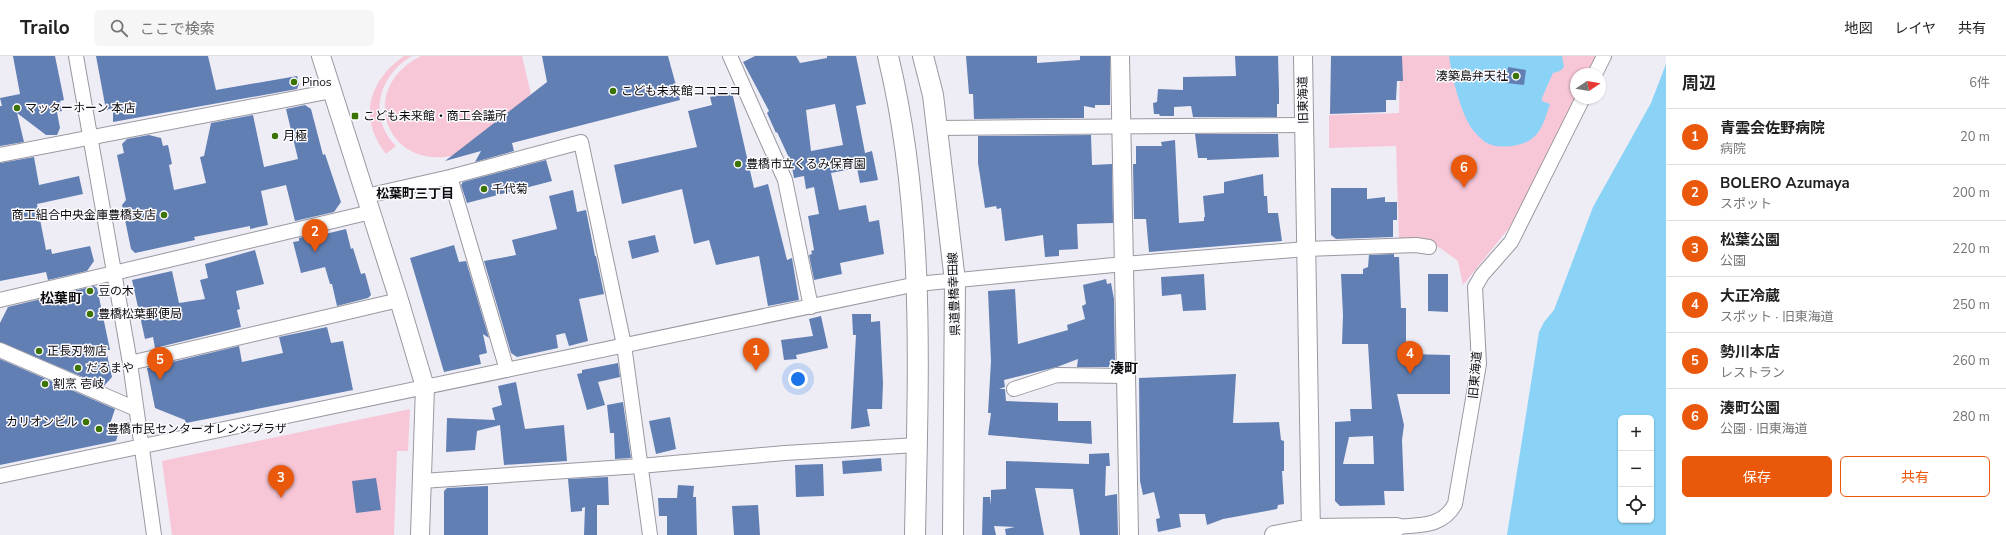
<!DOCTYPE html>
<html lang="ja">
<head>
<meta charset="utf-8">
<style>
  body { margin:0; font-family:"Nunito Sans","Noto Sans JP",sans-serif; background:#f6f6f6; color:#222 }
  .controls { position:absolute; right:12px; bottom:12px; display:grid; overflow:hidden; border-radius:6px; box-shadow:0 1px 3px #0004 }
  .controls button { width:36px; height:36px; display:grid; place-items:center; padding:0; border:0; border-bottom:1px solid #e0e0e0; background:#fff; color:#222; font:20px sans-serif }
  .compass { position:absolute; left:1570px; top:12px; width:36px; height:36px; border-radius:50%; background:#fff; box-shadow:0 1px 3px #0004; rotate:78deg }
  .you { position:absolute; left:798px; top:323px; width:14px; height:14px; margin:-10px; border:3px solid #fff; border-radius:50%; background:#1a73e8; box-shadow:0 0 0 6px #1a73e833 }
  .badge { display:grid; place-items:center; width:26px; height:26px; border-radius:50%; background:#ea580c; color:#fff; font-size:13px; font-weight:700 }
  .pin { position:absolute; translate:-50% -33px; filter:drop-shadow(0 1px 2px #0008) }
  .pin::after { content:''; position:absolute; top:21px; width:14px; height:12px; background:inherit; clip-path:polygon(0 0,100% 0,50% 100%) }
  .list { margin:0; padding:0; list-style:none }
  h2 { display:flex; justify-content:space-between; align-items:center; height:52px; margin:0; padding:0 16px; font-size:17px }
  h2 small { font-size:13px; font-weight:400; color:#767676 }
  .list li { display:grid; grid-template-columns:26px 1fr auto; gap:12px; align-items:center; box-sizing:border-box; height:56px; padding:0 16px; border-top:1px solid #e0e0e0 }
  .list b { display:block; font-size:15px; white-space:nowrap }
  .list p { margin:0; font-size:13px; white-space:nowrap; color:#767676 }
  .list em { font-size:13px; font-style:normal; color:#767676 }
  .actions { display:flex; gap:8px; padding:12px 16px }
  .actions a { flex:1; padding:9px 0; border:1px solid #ea580c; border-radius:6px; text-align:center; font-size:14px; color:#ea580c }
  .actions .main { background:#ea580c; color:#fff }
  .icon { flex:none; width:22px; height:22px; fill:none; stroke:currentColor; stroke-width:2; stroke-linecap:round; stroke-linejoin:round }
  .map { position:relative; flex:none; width:1666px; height:479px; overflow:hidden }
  header { display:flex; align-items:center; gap:24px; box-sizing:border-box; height:56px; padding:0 20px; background:#fff; border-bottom:1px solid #e0e0e0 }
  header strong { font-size:19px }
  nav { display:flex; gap:22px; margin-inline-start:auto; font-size:14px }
  .search { width:280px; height:36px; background:#f6f6f6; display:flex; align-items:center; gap:10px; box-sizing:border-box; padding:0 14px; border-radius:6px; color:#767676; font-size:15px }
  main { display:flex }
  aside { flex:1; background:#fff }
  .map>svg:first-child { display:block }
  .green { fill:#f8c7d7 }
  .water { fill:#8bd3f6; fill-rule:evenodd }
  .building { fill:#627fb3; fill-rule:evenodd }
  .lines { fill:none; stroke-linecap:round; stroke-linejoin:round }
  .minor-casing { stroke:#9a98a1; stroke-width:16 }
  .tertiary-casing { stroke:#9a98a1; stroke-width:20 }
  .secondary-casing { stroke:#9a98a1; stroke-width:22 }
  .minor { stroke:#fff; stroke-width:14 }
  .tertiary { stroke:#fff; stroke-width:18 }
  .secondary { stroke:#fff; stroke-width:20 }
  .poi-dot { fill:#3c7403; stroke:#fcfbff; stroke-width:1.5 }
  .labels { text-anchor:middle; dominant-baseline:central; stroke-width:3; stroke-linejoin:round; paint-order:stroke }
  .poi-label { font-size:12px; fill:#0c0b0e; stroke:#fcfbff; text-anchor:start }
  .street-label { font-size:12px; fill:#0c0b0e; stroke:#fcfbff }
  .neighbourhood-label { font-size:13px; font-weight:bold; fill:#0c0b0e; stroke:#fcfbff }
  .quarter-label { font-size:14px; font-weight:bold; fill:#0c0b0e; stroke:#fcfbff }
</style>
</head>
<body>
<header>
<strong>Trailo</strong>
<div class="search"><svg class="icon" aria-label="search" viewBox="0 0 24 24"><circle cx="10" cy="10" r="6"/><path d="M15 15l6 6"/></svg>ここで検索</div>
<nav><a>地図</a><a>レイヤ</a><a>共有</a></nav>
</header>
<main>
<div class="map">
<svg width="1666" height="479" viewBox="0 0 1666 479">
  <rect width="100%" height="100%" fill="#eeedf6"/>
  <path class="green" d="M404 0H412C379 19 367 61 396 90L386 98C358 63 368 25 404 0Z
    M421 0H522L531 38C516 52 501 66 486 80 481 84 475 93 468 95 391 126 351 35 421 0Z
    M1400 0H1600L1590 18H1576V42H1578L1509 172 1463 229 1458 205 1440 192 1424 185H1399L1396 90 1329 92V59L1399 57Z
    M410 353 408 395H397L394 479H172L162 405Z"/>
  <path class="water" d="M1449 0H1562L1564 11 1560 15 1553 17 1542 42V45L1550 48C1546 59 1543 73 1534 81 1524 91 1497 94 1485 86 1481 83 1475 77 1472 73 1460 55 1452 21 1449 0Z
    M1666 8V479H1507L1539 276 1544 266 1554 254 1593 151 1651 47ZM1621 362H1651V464H1621Z"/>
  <path class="building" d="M13 0H55L64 44 60 45 62 55 57 56 60 72 57 79H46L17 57 24 86 0 90V50H2L0 42 20 38Z
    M96 0H208L216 34 297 20 299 28 297 33 113 66V52L106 54Z
    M542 0H668L680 44 512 87 514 95 475 106 481 95 445 105 547 26Z
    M755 0H796L800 7 827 2V0H856L866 48 856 50 865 97 872 95 878 124 860 127 857 112 831 117 839 154 866 149 869 166 879 164 884 198 840 207 842 218 814 224 809 199 812 198 811 195 814 194 808 160 819 158 814 131 806 133 804 120 794 122 791 106 777 76 776 77 767 57 769 55 743 6ZM835 48 843 89 811 95 806 54Z
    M966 0H1037V7L1080 4V0H1110V49H1095V52L1084 50V62L974 63 973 38H969Z
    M1235 0H1278L1279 34V48H1277V61H1193L1191 50 1174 51V60H1160L1159 58H1154L1153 47 1157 46 1158 33 1183 34V21L1236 20Z
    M1331 0H1402L1403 25H1397L1396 44H1386V56L1330 58Z
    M1508 11 1526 14 1524 29 1506 27Z
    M732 36 754 132 768 128 787 204 792 202 799 244 768 250 759 200 716 209 709 184 694 188 682 133 622 148 614 109 697 91 688 55 712 49 710 41Z
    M305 49 311 53 323 99 325 98 341 146 334 156 295 165 286 129 261 135 268 169 250 173V170L194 181 195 184 135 197 131 193 122 149 126 144 117 99 124 97 122 88 127 83 149 79 161 82 163 90 168 89 172 108 169 109 174 134 206 127 200 101 204 100 211 67 253 59 264 111 298 103 286 53Z
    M1195 78H1278L1279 101 1207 104V102H1198Z
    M1091 79 1092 109 1112 108 1113 167 1077 168 1078 193 1059 194V200L1045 201 1043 179 1005 185 1001 152 997 153 996 150 985 152 978 107V80Z
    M1175 84 1179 167 1204 165V161H1205L1203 140 1224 137V126L1263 118 1264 140H1267L1268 157H1278L1282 185 1149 196 1146 163H1134L1133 108H1136V90H1162L1161 86Z
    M34 101 39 129 79 120 83 138 37 148 46 194 51 193 52 198 90 190 94 205 87 215 48 224 46 216 0 225V107Z
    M546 104 552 125 467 147 461 129 463 126Z
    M1331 132H1367V143L1385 141V146H1397V164H1393V181L1336 183 1331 179Z
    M573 134 577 156 586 154 595 200H596L604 238 579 243 588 285 569 290 565 277 556 279 558 292 517 301 511 297 484 205 516 199 512 184 557 173 549 140Z
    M346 173 351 193 353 192 361 218 365 217 371 239 368 242 337 250 332 228H330L325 211 301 217 293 186 299 185V182L319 177 317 180Z
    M655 179 659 196 632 203 628 185Z
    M454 189 459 206 466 205 489 282 483 278 487 297 479 299 481 308 444 316 410 202Z
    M255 194 264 228 236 235 240 253 237 254 241 271 155 292 153 281 145 283 132 224 172 215 179 247 205 243 200 224 208 222 205 208Z
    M1394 198V201H1399L1401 252H1406V298L1450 299V338H1397L1404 369 1402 384 1404 435H1384L1385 449 1340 450 1335 445V366L1351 365 1350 353H1372L1368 288H1342L1343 259 1341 218H1363V213L1368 211 1369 199ZM1373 380 1374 408H1343L1349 381Z
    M1204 218 1206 254 1183 255 1181 238 1162 240 1161 221Z
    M1428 218H1448V256L1428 255Z
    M1106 223 1107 228 1111 227 1114 243 1115 305 1111 306 1112 311H1077L1078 303 1057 311 1004 324 1005 331 999 333H1005L1006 345 1058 347V365H1091L1092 388 988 379 991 357H988L991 305 988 235 1015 233 1018 288 1068 274 1067 269 1085 263 1082 250 1086 248 1083 229Z
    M94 230 97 232 110 294H106L112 321 104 330 0 286V267L8 251Z
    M852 258H871V266L880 265 883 327 882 353H867L870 370 851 373 856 279H853Z
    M821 260 828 292 796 299 797 303 784 304 781 284 813 280 809 263Z
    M327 271 331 287 343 285 353 334 186 367 185 364 155 352 147 312 239 290 242 306 283 297 279 281Z
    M0 303 115 353 110 368 120 372 116 385 0 409Z
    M618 307 620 321 598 326 605 349 587 354 577 318 582 317V314Z
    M1236 318 1233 367 1279 366 1281 384 1284 385V415H1282L1284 448 1278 449 1277 453 1223 463 1207 469 1205 458H1179L1181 471 1158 476 1156 463 1160 462 1154 436 1143 439 1140 425 1139 322Z
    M516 326 525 373 564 369 567 405 504 409 500 369 477 375 475 394 446 396 447 362 495 364 492 352 502 349 498 330Z
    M623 346 631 402 615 403 614 377H610L607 349Z
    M670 361 676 393 656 398 649 365Z
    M1109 397 1110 410H1106L1105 440 1117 438 1118 479H1080L1073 433 1035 432 1044 479H1006L1005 473 1015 471 994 470 996 479H982L983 441H990L991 449V434L1006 433V405L1089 408V398Z
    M881 402 882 415 843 418 842 405Z
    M823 408 824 440 796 441 795 409Z
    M608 421 609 449H597V479H584L585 451 582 452V455L571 456 568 423Z
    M376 422 381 454 356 457 352 425Z
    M678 429 694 430 693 441H696L697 479H667V460H659L658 442H677Z
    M488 430V479H444V435L447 432Z
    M758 449 760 479H734L732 450Z"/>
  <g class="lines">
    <defs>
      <path id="minor" d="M76 0 130 307 154 479
        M730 0 785 124 811 251
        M1595 18 1604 0
        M937 72 1304 69
        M0 99 332 35
        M450 121 507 314
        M366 140 450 121 581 86 624 289 650 479
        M0 244 371 156
        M0 294 136 353
        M130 307 399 244
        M1014 333 1057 319 1126 320
        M0 420 917 228 1124 208 1306 193 1416 189 1429 191
        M422 425 640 410 785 397 917 389
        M1397 471C1420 469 1443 471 1455 448L1479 308 1475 231 1482 219 1511 186 1583 42"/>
      <path id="tertiary" d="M321 0 399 244 425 331 420 479
        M1120 0 1129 479
        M1303 0 1311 479
        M1274 479 1311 472 1397 471"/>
      <path id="secondary" d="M888 0C926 158 918 318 915 479
        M923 0 933 39 955 225 953 479"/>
    </defs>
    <use href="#minor" class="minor-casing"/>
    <use href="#tertiary" class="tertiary-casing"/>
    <use href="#secondary" class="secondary-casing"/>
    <use href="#minor" class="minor"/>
    <use href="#tertiary" class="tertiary"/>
    <use href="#secondary" class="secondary"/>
  </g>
  <g class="poi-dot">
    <circle cx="1516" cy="20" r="4"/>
    <circle cx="294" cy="26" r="4"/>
    <circle cx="613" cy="35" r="4"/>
    <circle cx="17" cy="52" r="4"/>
    <rect x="351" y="56" width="8" height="8" rx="2"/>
    <circle cx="275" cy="80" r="4"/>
    <circle cx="738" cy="108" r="4"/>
    <circle cx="484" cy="133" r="4"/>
    <circle cx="164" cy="159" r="4"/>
    <circle cx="90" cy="235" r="4"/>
    <circle cx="90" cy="258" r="4"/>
    <circle cx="39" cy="295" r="4"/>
    <circle cx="78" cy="312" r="4"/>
    <circle cx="45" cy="328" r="4"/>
    <circle cx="86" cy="366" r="4"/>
    <circle cx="99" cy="373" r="4"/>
  </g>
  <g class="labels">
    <g class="poi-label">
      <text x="1508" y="20" text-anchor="end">湊築島弁天社</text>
      <text x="302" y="26">Pinos</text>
      <text x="621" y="35">こども未来館ココニコ</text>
      <text x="25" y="52">マッターホーン 本店</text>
      <text x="363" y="60">こども未来館・商工会議所</text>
      <text x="283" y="80">月極</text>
      <text x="746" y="108">豊橋市立くるみ保育園</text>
      <text x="492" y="133">千代菊</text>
      <text x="156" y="159" text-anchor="end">商工組合中央金庫豊橋支店</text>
      <text x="98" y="235">豆の木</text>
      <text x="98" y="258">豊橋松葉郵便局</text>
      <text x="47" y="295">正長刃物店</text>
      <text x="86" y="312">だるまや</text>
      <text x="53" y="328">割烹 壱岐</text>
      <text x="78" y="366" text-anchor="end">カリオンビル</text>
      <text x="107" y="373">豊橋市民センターオレンジプラザ</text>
    </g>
    <g class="street-label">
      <text transform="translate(1303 44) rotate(-91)">旧東海道</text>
      <text transform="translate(954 238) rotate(-92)">県道豊橋幸田線</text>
      <text transform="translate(1475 319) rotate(-85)">旧東海道</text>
    </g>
    <g class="neighbourhood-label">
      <text x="415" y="138">松葉町三丁目</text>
    </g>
    <g class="quarter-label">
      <text x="61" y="242">松葉町</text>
      <text x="1124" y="312">湊町</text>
    </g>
  </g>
</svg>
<div class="controls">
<button>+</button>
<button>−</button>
<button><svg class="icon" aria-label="locate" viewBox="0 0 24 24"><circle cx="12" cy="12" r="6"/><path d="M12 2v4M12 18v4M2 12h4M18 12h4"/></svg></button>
</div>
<svg class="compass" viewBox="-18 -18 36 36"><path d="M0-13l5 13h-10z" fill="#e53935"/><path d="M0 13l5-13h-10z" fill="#767676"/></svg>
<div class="you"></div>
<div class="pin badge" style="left:756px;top:315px">1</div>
<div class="pin badge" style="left:315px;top:196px">2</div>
<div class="pin badge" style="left:281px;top:442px">3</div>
<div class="pin badge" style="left:1410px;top:318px">4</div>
<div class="pin badge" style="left:160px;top:324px">5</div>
<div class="pin badge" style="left:1464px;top:132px">6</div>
</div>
<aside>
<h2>周辺<small>6件</small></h2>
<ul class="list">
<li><span class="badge">1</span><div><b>青雲会佐野病院</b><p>病院</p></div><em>20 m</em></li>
<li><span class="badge">2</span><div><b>BOLERO Azumaya</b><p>スポット</p></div><em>200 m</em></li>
<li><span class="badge">3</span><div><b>松葉公園</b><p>公園</p></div><em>220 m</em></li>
<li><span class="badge">4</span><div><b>大正冷蔵</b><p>スポット · 旧東海道</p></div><em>250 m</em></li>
<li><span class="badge">5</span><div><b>勢川本店</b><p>レストラン</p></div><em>260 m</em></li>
<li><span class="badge">6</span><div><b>湊町公園</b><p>公園 · 旧東海道</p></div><em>280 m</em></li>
</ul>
<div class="actions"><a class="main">保存</a><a>共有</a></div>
</aside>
</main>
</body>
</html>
